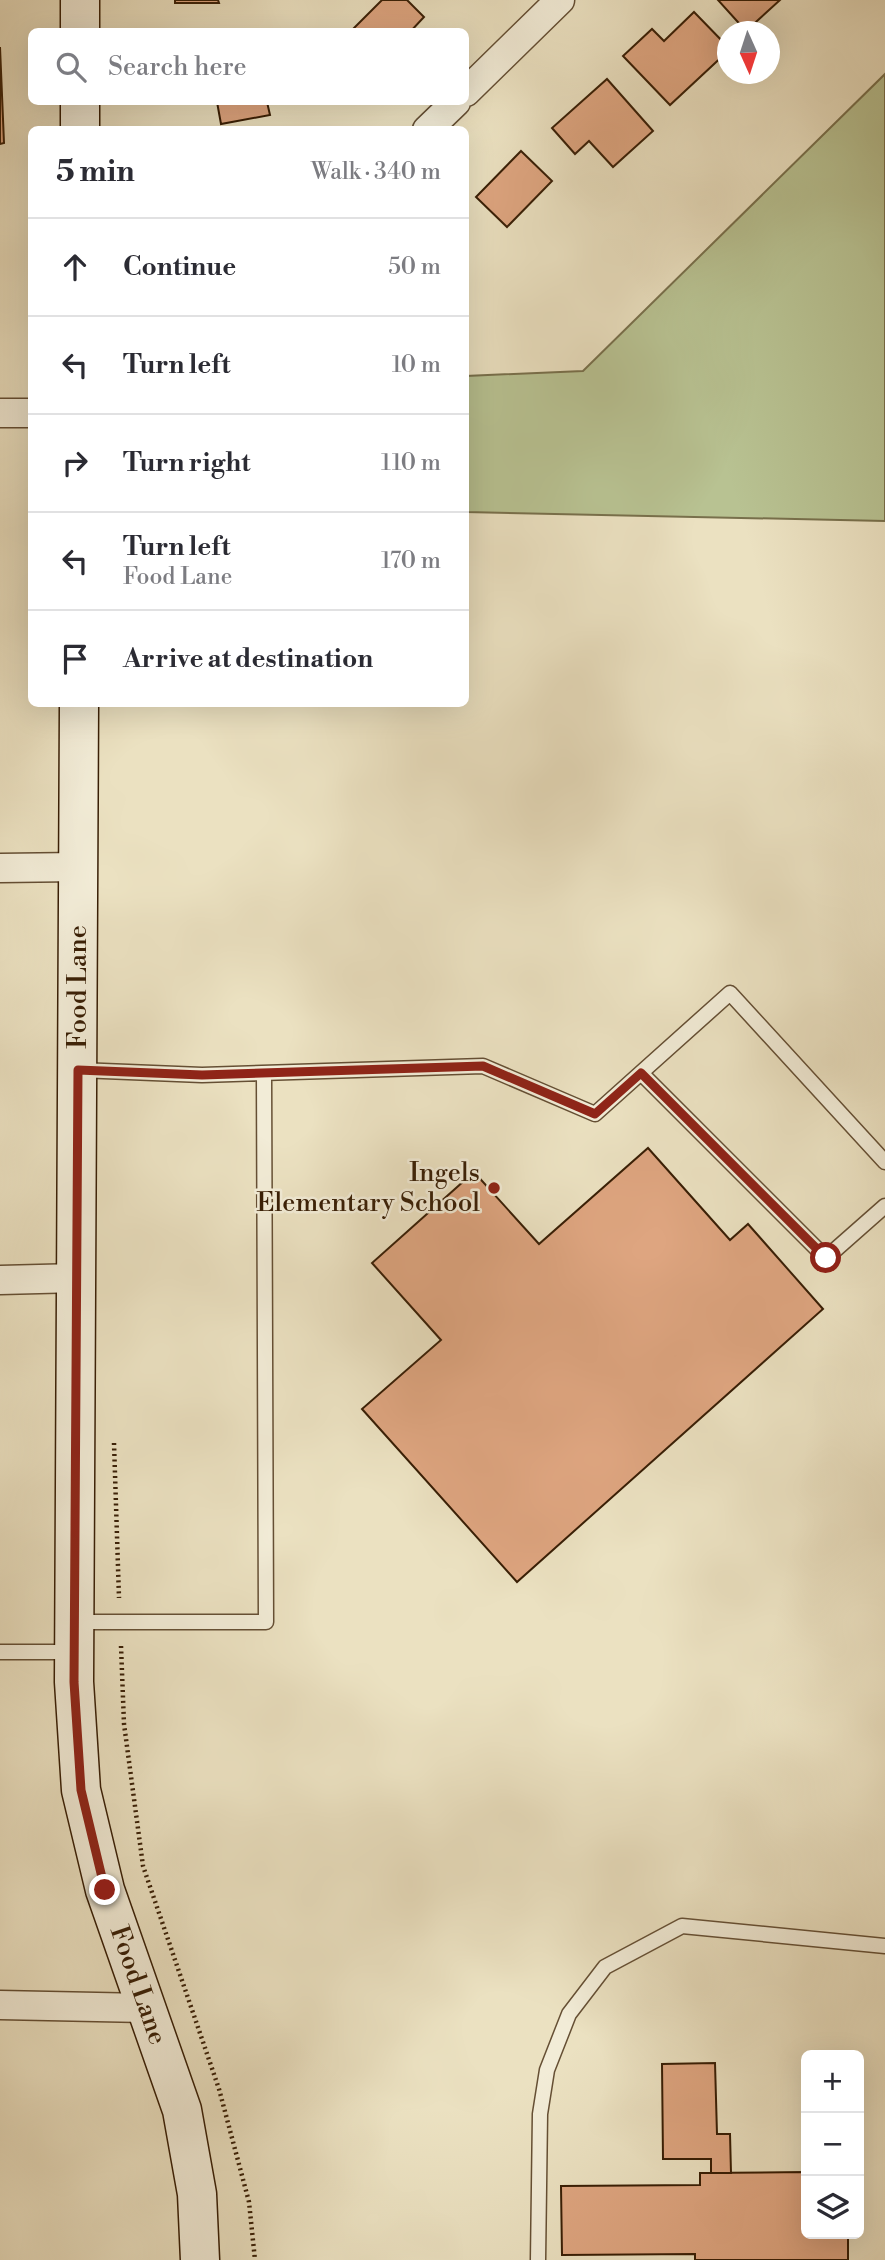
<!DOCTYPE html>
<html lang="en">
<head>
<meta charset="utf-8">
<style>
  body { margin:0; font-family:"Libre Bodoni",serif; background:#f7f7f7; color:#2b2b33 }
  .controls { position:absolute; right:21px; bottom:21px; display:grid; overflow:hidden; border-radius:10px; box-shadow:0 7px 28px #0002 }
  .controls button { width:63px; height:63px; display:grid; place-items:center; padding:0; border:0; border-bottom:2px solid #e1e1e2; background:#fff; color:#2b2b33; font:35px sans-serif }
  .compass { position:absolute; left:717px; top:21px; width:63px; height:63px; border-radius:50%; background:#fff; box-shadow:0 7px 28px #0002; rotate:177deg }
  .stop { position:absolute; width:21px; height:21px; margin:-16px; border:5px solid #8f2418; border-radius:50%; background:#fff }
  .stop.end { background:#8f2418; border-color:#fff; box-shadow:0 2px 7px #0008 }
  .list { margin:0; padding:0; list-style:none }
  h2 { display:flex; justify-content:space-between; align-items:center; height:91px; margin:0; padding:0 28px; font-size:30px }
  h2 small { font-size:23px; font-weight:400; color:#7c7c81 }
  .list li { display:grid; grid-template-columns:46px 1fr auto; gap:21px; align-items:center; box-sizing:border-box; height:98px; padding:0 28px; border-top:2px solid #e1e1e2 }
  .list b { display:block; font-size:26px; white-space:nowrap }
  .list p { margin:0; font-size:23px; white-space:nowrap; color:#7c7c81 }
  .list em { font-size:23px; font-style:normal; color:#7c7c81 }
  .icon { flex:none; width:38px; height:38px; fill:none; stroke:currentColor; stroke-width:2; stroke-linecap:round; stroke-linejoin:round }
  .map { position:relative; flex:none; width:885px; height:2260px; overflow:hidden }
  .search { position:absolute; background:#fff; box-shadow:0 7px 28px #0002; left:28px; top:28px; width:441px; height:77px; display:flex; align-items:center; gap:18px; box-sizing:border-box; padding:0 24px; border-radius:10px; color:#7c7c81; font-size:26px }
  .panel { position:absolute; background:#fff; box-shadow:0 7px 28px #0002; left:28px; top:126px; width:441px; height:581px; border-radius:10px }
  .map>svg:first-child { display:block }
  .green { fill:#b8c292; stroke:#78704c; stroke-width:2 }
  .building { fill:#dea580; stroke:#381e05; stroke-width:2 }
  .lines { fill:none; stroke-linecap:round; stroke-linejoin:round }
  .lane-casing { stroke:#654f34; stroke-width:17 }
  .street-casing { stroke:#654f34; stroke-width:31 }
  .secondary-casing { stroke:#381e05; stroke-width:41 }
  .path { stroke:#381e05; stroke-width:4.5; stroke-dasharray:2 3.5; stroke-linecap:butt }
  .lane { stroke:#f2ecd7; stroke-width:14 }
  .street { stroke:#f2ecd7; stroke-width:28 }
  .secondary { stroke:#f2ecd7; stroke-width:38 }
  .route { stroke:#8f2418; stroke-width:9 }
  .poi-dot { fill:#8f2418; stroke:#f2ecd7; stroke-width:2.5 }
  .labels { text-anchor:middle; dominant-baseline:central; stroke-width:5; stroke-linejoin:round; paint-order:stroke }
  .street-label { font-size:26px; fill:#381e05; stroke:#f2ecd7 }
  .poi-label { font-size:26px; fill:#381e05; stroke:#f2ecd7; text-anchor:end }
</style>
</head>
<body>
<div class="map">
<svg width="885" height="2260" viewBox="0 0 885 2260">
  <rect width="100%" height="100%" fill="#ebe1c1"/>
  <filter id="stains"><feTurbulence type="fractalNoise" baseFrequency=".00286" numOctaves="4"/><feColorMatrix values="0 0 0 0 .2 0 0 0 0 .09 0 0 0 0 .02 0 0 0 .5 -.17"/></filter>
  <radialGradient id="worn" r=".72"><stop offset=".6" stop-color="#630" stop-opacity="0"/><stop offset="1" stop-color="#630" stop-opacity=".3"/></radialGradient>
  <path class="green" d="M885 74V521L466 512V376L583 371Z"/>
  <path class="building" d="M175 0H218L219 3H175Z
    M382 0H407L424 17 410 32H350Z
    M718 0H780L746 31Z
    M694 12 728 47V51L670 105 623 56 652 29 664 41Z
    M0 47 4 143 0 144Z
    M607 79 653 131 613 167 589 141 575 154 552 128Z
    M217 102H267L270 115 221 124Z
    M521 151 552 181 507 227 476 197Z
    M648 1148 730 1240 748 1224 823 1309 517 1582 362 1409 441 1340 372 1263 474 1172 539 1244Z
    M715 2063 717 2134H730L731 2173H711V2159H663L662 2064Z
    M806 2172V2234H818V2238L848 2237V2260H695V2254L562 2255 561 2186 700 2185V2173Z"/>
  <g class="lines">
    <defs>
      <path id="lane" d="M79 1070 202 1075 483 1066 595 1114 730 993 885 1162
        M641 1073 826 1258 885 1206
        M75 1622H266L264 1073
        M0 1652H73
        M538 2260 540 2114 547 2070 569 2014 605 1967 682 1926 885 1946"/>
      <path id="street" d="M466 92 560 0
        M427 130 456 102
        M0 413H32
        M0 868 78 867
        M0 1280 78 1278
        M0 2005 145 2008"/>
      <g id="secondary">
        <path d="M80 32V0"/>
        <path d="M80 130V102"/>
        <path id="s1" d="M79 704 74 1682 81 1790 105 1890 182 2110 197 2194 200 2260"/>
      </g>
    </defs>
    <use href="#lane" class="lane-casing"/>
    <use href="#street" class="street-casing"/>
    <use href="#secondary" class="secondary-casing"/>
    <path class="path" d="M114 1443 119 1598
      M121 1646 124 1724 143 1866 219 2089 249 2202 255 2260"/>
    <use href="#lane" class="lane"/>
    <use href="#street" class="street"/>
    <use href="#secondary" class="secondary"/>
  </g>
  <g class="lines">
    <path class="route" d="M105 1890 81 1790 74 1682 78 1070 202 1075 483 1066 595 1114 641 1073 826 1258"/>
  </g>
  <circle class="poi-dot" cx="494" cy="1188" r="7"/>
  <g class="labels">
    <g class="street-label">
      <text transform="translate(78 987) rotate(-90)">Food Lane</text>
      <text stroke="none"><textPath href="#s1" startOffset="1290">Food Lane</textPath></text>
    </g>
    <g class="poi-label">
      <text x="480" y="1173">Ingels<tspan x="480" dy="30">Elementary School</tspan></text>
    </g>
  </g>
  <rect width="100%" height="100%" filter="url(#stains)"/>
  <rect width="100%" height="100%" fill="url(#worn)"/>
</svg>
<div class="controls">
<button>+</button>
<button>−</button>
<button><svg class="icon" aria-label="layers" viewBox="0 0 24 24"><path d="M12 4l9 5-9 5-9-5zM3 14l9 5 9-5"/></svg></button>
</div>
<svg class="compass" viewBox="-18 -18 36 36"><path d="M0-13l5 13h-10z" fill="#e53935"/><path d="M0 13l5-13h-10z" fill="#7c7c81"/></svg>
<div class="stop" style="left:826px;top:1258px"></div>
<div class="stop end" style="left:105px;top:1890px"></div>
<div class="search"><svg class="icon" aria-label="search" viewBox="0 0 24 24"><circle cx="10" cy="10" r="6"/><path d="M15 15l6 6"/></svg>Search here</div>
<section class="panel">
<h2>5 min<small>Walk · 340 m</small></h2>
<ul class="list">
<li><svg class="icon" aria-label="ahead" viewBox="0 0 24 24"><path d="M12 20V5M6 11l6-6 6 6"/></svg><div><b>Continue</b></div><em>50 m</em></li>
<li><svg class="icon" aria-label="left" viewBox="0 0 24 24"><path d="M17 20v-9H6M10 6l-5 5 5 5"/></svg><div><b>Turn left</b></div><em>10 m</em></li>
<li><svg class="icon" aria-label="right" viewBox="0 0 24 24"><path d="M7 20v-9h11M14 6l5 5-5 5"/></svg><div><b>Turn right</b></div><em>110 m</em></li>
<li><svg class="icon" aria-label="left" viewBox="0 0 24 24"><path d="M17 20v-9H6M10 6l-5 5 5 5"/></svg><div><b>Turn left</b><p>Food Lane</p></div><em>170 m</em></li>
<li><svg class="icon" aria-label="arrive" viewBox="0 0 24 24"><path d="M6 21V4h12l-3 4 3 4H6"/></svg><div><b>Arrive at destination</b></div></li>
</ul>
</section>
</div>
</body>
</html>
